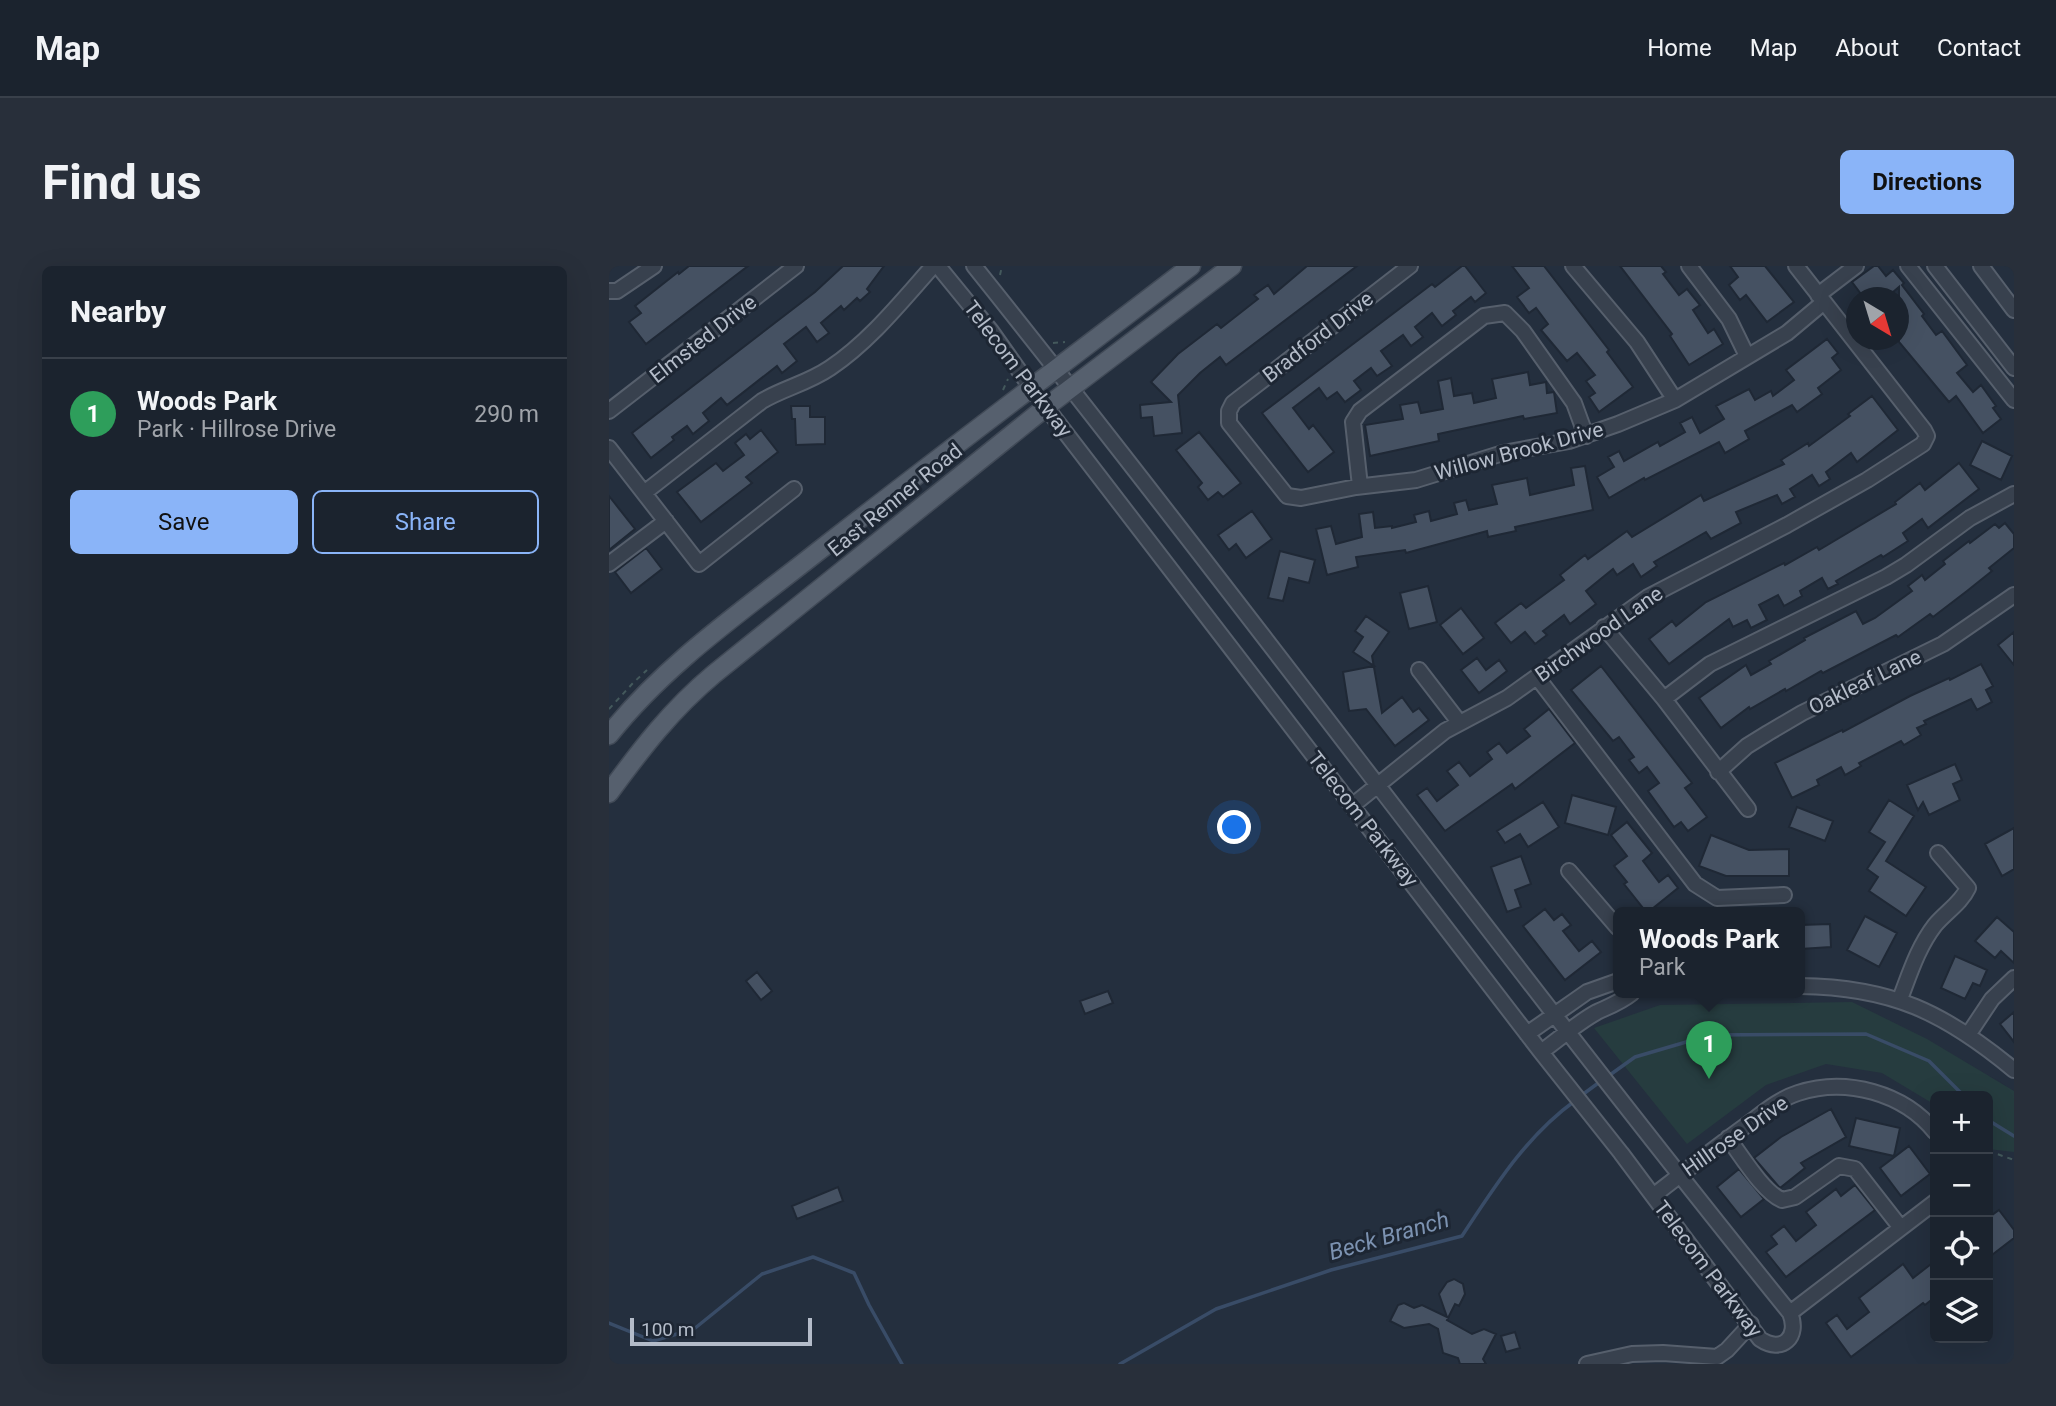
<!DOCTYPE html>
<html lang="en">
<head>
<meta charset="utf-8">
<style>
  body { margin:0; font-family:Roboto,sans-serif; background:#282f3a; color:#f1f3f6 }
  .controls { position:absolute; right:21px; bottom:21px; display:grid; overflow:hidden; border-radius:10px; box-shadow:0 7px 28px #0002 }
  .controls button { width:63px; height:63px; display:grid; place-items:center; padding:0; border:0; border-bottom:2px solid #39404a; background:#1b232e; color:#f1f3f6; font:35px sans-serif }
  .compass { position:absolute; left:1237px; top:21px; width:63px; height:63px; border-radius:50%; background:#1b232e; box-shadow:0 7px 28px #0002; rotate:142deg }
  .scale { position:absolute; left:21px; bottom:18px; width:182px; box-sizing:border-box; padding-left:7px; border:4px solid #b4bcc9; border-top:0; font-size:19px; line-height:24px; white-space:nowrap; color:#b4bcc9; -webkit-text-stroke:5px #1d2633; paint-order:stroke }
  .you { position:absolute; left:626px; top:562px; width:24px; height:24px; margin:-18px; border:5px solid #fff; border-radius:50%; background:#1a73e8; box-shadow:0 0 0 10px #1a73e833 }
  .badge { display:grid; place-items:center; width:46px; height:46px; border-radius:50%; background:#8ab4f8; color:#fff; font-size:23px; font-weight:700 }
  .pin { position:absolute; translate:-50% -58px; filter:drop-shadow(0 2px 4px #0008) }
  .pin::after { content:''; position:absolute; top:37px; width:24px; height:21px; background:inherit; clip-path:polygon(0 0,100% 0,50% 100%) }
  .popup { position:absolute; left:1004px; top:641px; width:192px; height:91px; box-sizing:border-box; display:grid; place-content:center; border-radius:10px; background:#1b232e; filter:drop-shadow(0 2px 5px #0005); font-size:23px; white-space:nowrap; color:#a0a4aa }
  .popup b { font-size:26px; color:#f1f3f6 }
  .popup::after { content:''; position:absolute; left:50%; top:100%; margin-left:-14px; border:14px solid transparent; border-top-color:#1b232e }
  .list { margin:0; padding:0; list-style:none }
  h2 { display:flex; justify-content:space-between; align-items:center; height:91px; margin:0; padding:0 28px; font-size:30px }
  h2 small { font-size:23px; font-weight:400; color:#a0a4aa }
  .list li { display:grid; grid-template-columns:46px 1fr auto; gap:21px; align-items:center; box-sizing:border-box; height:112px; padding:0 28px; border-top:2px solid #39404a }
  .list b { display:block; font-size:26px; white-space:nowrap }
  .list p { margin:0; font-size:23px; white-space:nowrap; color:#a0a4aa }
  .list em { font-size:23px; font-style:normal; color:#a0a4aa }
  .actions { display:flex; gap:14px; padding:21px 28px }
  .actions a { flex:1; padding:16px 0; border:2px solid #8ab4f8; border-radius:10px; text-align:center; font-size:24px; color:#8ab4f8 }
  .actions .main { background:#8ab4f8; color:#111 }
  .icon { flex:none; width:38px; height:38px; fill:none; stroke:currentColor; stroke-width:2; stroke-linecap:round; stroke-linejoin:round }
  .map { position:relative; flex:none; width:1405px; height:1098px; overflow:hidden; border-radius:10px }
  header { display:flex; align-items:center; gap:42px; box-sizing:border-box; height:98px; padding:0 35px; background:#1b232e; border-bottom:2px solid #39404a }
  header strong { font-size:33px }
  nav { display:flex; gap:38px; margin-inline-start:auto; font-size:24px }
  .intro { display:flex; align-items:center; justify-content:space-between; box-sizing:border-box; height:168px; padding:0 42px }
  h1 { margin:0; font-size:49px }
  .button { padding:18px 32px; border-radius:10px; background:#8ab4f8; color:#111; font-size:24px; font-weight:700 }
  main { display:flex; gap:42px; padding:0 42px }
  aside { flex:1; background:#1b232e; border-radius:10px; box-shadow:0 7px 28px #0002 }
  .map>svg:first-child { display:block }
  .green { fill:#263c3f }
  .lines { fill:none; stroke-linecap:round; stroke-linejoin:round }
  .stream { stroke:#394c67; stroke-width:3.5 }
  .building { fill:#455162; stroke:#1f2835; stroke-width:2 }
  .minor-casing { stroke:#565f6c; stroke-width:18 }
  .major-casing { stroke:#414a57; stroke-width:21 }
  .path { stroke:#44595c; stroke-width:2; stroke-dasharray:5 5; stroke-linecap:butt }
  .minor { stroke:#38414e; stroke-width:14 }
  .major { stroke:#56606e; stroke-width:18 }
  .labels { text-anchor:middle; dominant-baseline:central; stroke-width:6; stroke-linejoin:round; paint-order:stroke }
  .street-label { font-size:21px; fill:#b4bcc9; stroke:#1d2633 }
  .water-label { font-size:23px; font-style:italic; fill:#7c92b1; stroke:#1d2633 }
</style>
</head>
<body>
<header>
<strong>Map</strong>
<nav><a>Home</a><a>Map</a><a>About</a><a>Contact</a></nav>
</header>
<div class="intro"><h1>Find us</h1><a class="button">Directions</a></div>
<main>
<aside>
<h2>Nearby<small></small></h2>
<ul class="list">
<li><span class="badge" style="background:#2e9e5b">1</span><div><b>Woods Park</b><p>Park · Hillrose Drive</p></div><em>290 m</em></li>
</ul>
<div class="actions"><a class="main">Save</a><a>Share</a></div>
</aside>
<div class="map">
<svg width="1405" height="1098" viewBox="0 0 1405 1098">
  <rect width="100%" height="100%" fill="#242f3e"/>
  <path class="green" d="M1243 736 1318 773 1405 825V886L1379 883V830H1326V841L1323 837 1273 807 1217 798 1157 819 1078 878 985 762 1051 739Z"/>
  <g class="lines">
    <path class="stream" d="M998 811 1026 791 1101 769 1257 768 1320 795 1355 830
      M973 829 992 815
      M1379 854 1405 870
      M0 1057 44 1075 85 1063 153 1008 204 991 245 1007 260 1039 293 1098
      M511 1098 607 1043 722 1004 853 970C886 920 917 870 967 834"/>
  </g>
  <path class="building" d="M80 0H139L37 78 20 56 32 47 26 40 69 6 70 8Z
    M234 0H275L258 23 261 26 251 35 248 32 235 44 232 40 212 57 220 67 208 76 197 61 175 78 188 95 173 107 168 100 118 139 112 132 94 147 100 155 84 168 78 160 63 171 65 174 42 192 23 167 206 26Z
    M698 0H748L617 99 611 91 591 107 569 129 573 167 545 170 543 151 532 152 531 139 562 136 542 116 569 88 608 58 612 62 649 33 645 29 659 19 665 28Z
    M853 0H856L877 27 866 36 862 31 844 45 847 49 833 60 823 47 806 61 814 71 802 80 794 69 772 85 783 100 768 110 762 102 745 115 752 124 736 136 728 126 718 133 710 122 684 142 700 163 704 159 725 186 699 206 653 147 823 18 826 21Z
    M903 0H935L1000 84 998 86 1024 121 990 146 980 131 986 127 977 115 986 109 968 87 958 95 932 64 939 58 927 42 920 47 908 31 920 22Z
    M1011 0H1052L1057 6 1054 8 1070 29 1078 23 1091 39 1084 44 1099 67 1105 63 1114 78 1080 99 1061 70 1063 68Z
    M1121 0H1156L1185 36 1158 56 1137 29 1131 34 1120 19 1129 11Z
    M1265 0H1269L1277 10 1284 4 1295 17 1293 19 1315 48 1313 50 1327 69 1333 65 1358 99 1348 107 1364 126 1372 119 1387 140 1384 142 1392 153 1374 167 1347 130 1340 136 1290 76V21L1277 32H1255L1243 16Z
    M1218 73 1229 87 1223 92 1232 104 1209 122 1213 128 1188 146 1183 139 1136 165 1140 173 1116 187 1110 176 1036 214 1035 212 1000 232 988 211 1005 201 999 191 1010 185 1015 195 1049 176 1051 180 1076 166 1071 157 1083 151 1091 167 1115 153 1107 140 1140 123 1146 134 1162 125 1164 130 1185 114 1177 104Z
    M919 106 921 119 937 116 938 127 945 126 948 147 915 153 914 150 829 168 830 175 761 190 756 159 794 153 791 139 809 136 812 147 834 143 829 115 842 112 845 130 863 127 865 137 887 132 883 113Z
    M1263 130 1289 164 1248 196 1242 187 1217 206 1221 213 1210 220 1203 209 1181 223 1186 231 1173 238 1168 229 1127 246 1132 257 1102 273 1097 266 1045 296 1048 300 1032 311 1024 298 1008 309 1004 303 977 325 987 338 961 358 955 349 934 365 938 369 926 378 916 366 902 377 886 357 912 337 917 342 955 314 951 309 976 289 979 293 1018 265 1023 271 1092 229 1095 235 1175 198 1172 194 1199 177 1200 180 1241 150 1239 148Z
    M182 140H201V151H216V178L187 179 186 153H183Z
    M152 164 169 186 137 211 143 217 92 256 68 226 107 197 114 205 135 189 126 177 137 168 141 173Z
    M590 166 632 217 614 231 609 226 599 234 589 221 593 217 567 184Z
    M1373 175 1403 190 1392 214 1361 199Z
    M1350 197 1370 223 1319 262 1313 253 1294 267 1299 275 1274 291 1272 289 1227 315 1229 318 1219 323 1213 312 1191 325 1193 330 1175 340 1169 329 1150 339 1158 354 1142 362 1138 354 1124 361 1120 353 1060 398 1040 373 1063 355 1067 360 1097 336 1175 297 1176 299 1208 281 1210 284 1287 238 1286 236 1311 217 1316 224Z
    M976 200 984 244 906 261 907 265 879 271 878 265 797 287 796 284 747 291 749 301 718 309 707 263 722 260 727 278 753 271 750 248 764 246 766 262 783 260V262L807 256 805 249 820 245 822 255 848 248 845 237 857 234 860 244 888 238 883 219 918 212 921 229 965 219 962 202Z
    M0 230 26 263 0 284Z
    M643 245 663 273 637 292 627 278 620 284 609 269Z
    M1396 257 1405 268V282L1380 302 1383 305 1358 325 1324 351 1321 348 1289 371 1287 369 1214 407 1212 405 1177 425 1176 423 1141 443 1140 441 1112 462 1090 432 1137 399 1142 409 1162 398 1160 395 1196 374 1195 372 1247 345 1254 358 1266 352 1303 325 1299 320 1313 309 1316 314 1336 298 1334 295 1360 275 1361 277 1386 258 1390 262Z
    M37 282 53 303 22 327 6 306Z
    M671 285 706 294 700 317 680 312 674 335 659 332Z
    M819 320 828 356 800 363 791 327Z
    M852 342 875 372 854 388 831 359Z
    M757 350 780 366 763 390 773 447 793 431 804 446 810 442 820 454 786 480 757 443 740 445 734 406 765 400 744 386 754 371 746 365Z
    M1405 366V399L1389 379Z
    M868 392 877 404 890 394 898 405 870 427 852 404Z
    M1372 398 1384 420 1377 424 1383 436 1368 444 1362 433 1315 455 1317 458 1308 462 1312 469 1295 479 1292 475 1250 497 1252 500 1236 509 1232 501 1208 514 1210 519 1183 532 1166 497 1233 464 1234 466 1301 430 1340 412 1341 414Z
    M992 400 1083 517 1076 522 1098 551 1079 565 1072 556 1065 561 1039 525 1050 517 1038 501 1030 507 1020 494 1025 491 1010 471 1004 475 962 424Z
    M940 443 966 477 906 523 903 518 836 565 808 529 818 522 828 535 849 519 838 505 850 496 861 510 883 493 878 486 890 477 898 487 921 470 915 463Z
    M1346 498 1353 514 1344 518 1351 534 1320 549 1314 536 1309 544 1298 519Z
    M963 529 1007 541 999 569 956 557Z
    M1280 534 1305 550 1277 595 1317 621 1297 650 1260 625 1269 611 1258 603 1276 576 1260 566Z
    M934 536 950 561 919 581 911 568 896 577 888 565Z
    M1188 541 1224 555 1216 575 1180 561Z
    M1018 556 1043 587 1034 595 1050 616 1059 609 1069 622 1038 647 1015 618 1018 616 1005 600 1018 590 1002 569Z
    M1405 562V603L1393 610 1376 578Z
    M1102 569 1140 584 1180 583V610H1117L1090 600Z
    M912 590 922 618 906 624 912 641 898 646 882 601Z
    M936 643 945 654 953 648 962 659 954 665 970 685 983 675 992 686 956 714 914 660Z
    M1256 650 1288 667 1270 701 1238 684Z
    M1388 651 1405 666V697L1392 685 1386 692 1366 675Z
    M1221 658 1222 681 1191 683V659Z
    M1346 690 1378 704 1371 720 1364 717 1356 733 1332 722Z
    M148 706 163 725 152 734 137 715Z
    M499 725 504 737 476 748 471 735Z
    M1405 746V776L1391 758Z
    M1222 843 1237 871 1192 897 1196 902 1171 922 1145 892 1172 871Z
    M1247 852 1291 862 1285 890 1240 880Z
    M1300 880 1321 908 1292 930 1271 902Z
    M1130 903 1155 933 1132 951 1108 921Z
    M1246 919 1266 944 1177 1011 1157 986 1168 978 1162 970 1175 960 1187 975 1207 959 1197 946 1227 923 1232 930Z
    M229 921 234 935 188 953 183 940Z
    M1390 944 1405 964V972L1379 992V952Z
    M1326 995V1031L1316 1039 1314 1037 1242 1091 1217 1057 1228 1049 1238 1063 1260 1046 1250 1032 1294 998 1304 1012Z
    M845 1013 854 1018 856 1028 850 1040 846 1038 838 1054 863 1068 875 1063 887 1068 874 1093 877 1098H851L849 1092 834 1087 829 1063 820 1058 795 1062 781 1055 789 1039 795 1037 805 1042 813 1039 838 1051 830 1028 838 1016Z
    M906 1066 911 1082 897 1086 892 1070Z"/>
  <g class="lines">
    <defs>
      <path id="minor" d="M329 0 382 65 423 123 932 786 1012 887 1151 1073C1173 1088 1191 1071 1181 1047 903 703 641 345 365 0
        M801 0 624 137 620 145V157L678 230 692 232 747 221 807 214 894 187 960 175 1009 158 1066 134 1178 67 1215 36
        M964 0 1028 76 1066 134
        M1080 0 1120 53 1138 90
        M1299 0 1405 134
        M1326 0 1405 102
        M1372 0 1405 44
        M0 25H8L45 0
        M1209 29 1247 0
        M0 145 187 0
        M0 182 90 298 185 223
        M751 220 744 156 751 145 875 50 896 47 914 65 965 137 977 170
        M35 227 153 135C175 122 199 117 221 102 261 75 292 36 324 0
        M0 298 57 255
        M995 361 1055 433 1139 543
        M810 404 850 456
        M928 411 1086 618 1108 632 1175 629
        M1055 433 1101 398 1277 311 1297 299 1361 252 1405 228
        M1109 506 1138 480 1159 467 1193 447 1334 378 1405 329
        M744 539 836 465 898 432 1039 331 1178 259 1258 214 1314 178 1318 170 1315 164 1187 0
        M960 605 1009 662
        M1191 720C1282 721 1335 746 1405 804
        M1291 733C1301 707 1309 681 1326 659 1337 646 1352 637 1359 622L1329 587
        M918 768 978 726 1009 715
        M1359 769 1383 733 1405 712
        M932 786C950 773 968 757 988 746 1001 740 1012 736 1023 727
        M1119 872C1132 889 1154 926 1173 934L1186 931 1230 900 1246 903 1292 962
        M1044 930C1075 906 1107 881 1139 858 1154 847 1170 833 1189 827 1237 811 1295 827 1326 866
        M1181 1047 1326 936
        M978 1098 1023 1088 1054 1087 1108 1091 1118 1084 1142 1058"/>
      <path id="major" d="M0 469C57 397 135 344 207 287 331 190 457 96 582 0
        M0 527C33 482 62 444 105 408L437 141 623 0"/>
    </defs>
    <use href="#minor" class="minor-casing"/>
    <use href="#major" class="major-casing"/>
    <path class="path" d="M391 9 393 0
      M444 77 456 76
      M394 124 399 113
      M0 443 24 417 38 404
      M1379 887 1388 888 1405 894"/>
    <use href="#minor" class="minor"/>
    <use href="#major" class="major"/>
  </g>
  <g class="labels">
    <g class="street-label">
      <text transform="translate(709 71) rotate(-38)">Bradford Drive</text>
      <text transform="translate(94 73) rotate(-38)">Elmsted Drive</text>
      <text transform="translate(409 103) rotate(53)">Telecom Parkway</text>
      <text transform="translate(910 185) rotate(-15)">Willow Brook Drive</text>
      <text transform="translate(286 234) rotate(-39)">East Renner Road</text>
      <text transform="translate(990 368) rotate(-35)">Birchwood Lane</text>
      <text transform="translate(1256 416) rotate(-26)">Oakleaf Lane</text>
      <text transform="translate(754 553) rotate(52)">Telecom Parkway</text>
      <text transform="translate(1126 870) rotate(-35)">Hillrose Drive</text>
      <text transform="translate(1099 1003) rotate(53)">Telecom Parkway</text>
    </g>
    <g class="water-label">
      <text transform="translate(780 970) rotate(-16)">Beck Branch</text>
    </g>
  </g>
</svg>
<div class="controls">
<button>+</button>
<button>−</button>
<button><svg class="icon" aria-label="locate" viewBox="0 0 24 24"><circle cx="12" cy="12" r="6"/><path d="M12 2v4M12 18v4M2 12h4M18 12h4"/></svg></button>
<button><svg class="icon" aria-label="layers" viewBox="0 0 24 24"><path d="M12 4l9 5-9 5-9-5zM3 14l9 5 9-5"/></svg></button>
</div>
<svg class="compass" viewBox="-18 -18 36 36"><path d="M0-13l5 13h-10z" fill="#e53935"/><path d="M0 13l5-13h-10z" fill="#a0a4aa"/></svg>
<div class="scale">100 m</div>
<div class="you"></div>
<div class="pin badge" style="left:1100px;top:813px;background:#2e9e5b">1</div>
<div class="popup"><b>Woods Park</b>Park</div>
</div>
</main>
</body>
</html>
